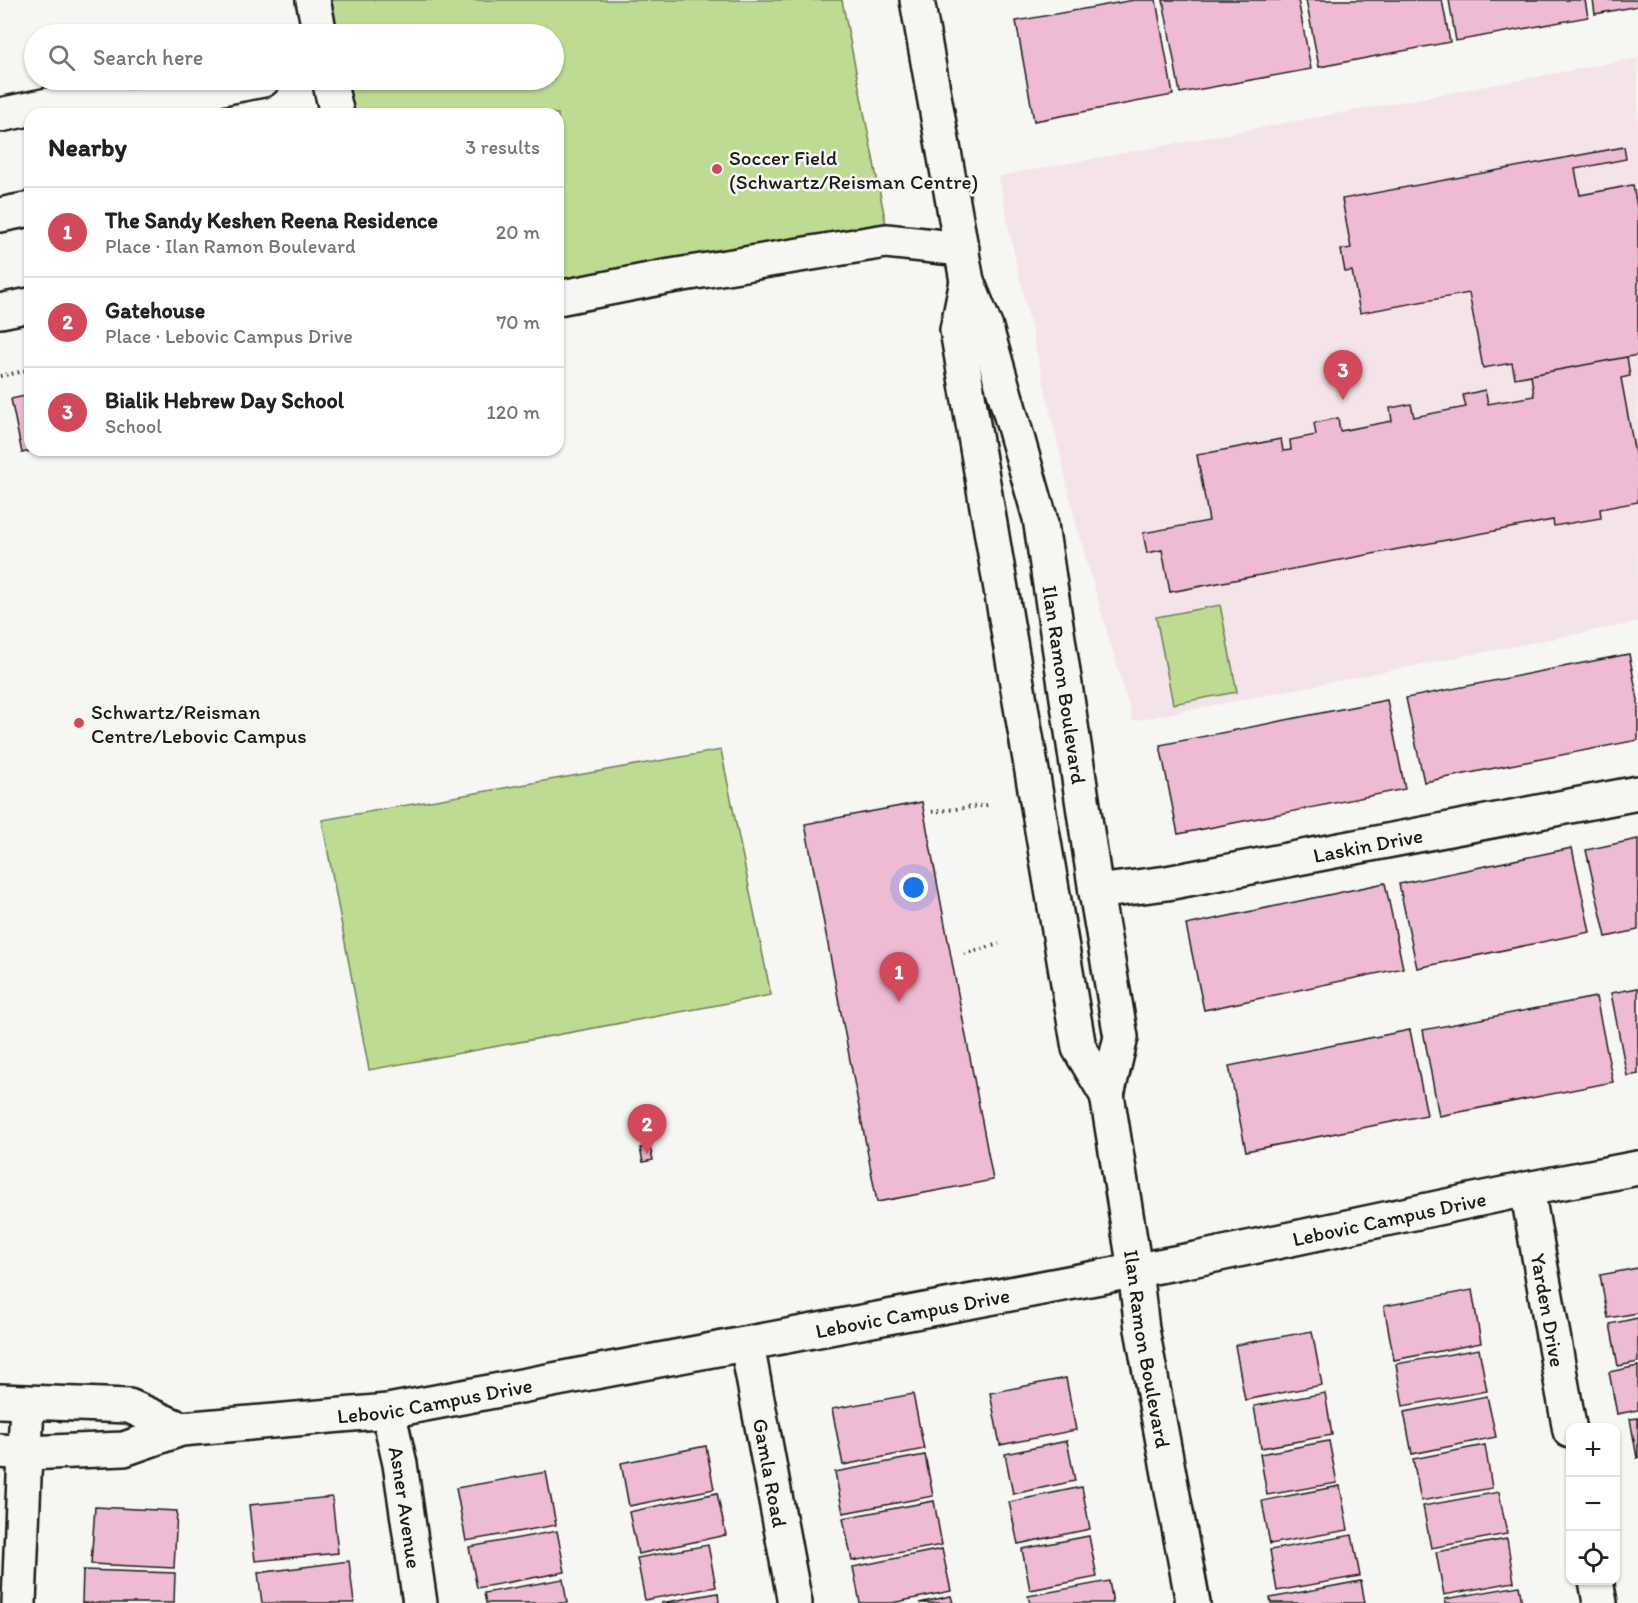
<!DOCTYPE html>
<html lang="en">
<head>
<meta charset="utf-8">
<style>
  body { margin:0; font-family:Itim,sans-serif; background:#f2f2f2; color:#222 }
  .controls { position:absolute; right:18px; bottom:18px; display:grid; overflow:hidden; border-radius:12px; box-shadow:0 2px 4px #0004 }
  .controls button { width:54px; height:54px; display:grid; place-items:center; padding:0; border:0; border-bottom:2px solid #e0e0e0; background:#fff; color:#222; font:30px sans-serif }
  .you { position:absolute; left:914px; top:888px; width:21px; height:21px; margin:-15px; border:4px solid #fff; border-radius:50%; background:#1a73e8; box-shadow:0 0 0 9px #1a73e833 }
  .badge { display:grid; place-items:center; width:39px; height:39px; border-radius:50%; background:#d1495b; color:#fff; font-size:20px; font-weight:700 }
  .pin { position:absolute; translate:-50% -50px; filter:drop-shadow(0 2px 3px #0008) }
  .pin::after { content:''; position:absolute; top:32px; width:21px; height:18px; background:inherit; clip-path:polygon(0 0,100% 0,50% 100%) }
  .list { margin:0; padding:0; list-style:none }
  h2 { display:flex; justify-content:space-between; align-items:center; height:78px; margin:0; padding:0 24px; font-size:26px }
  h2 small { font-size:20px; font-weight:400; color:#767676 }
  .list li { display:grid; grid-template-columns:39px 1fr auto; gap:18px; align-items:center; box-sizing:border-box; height:90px; padding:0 24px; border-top:2px solid #e0e0e0 }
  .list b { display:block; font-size:22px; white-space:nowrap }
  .list p { margin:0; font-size:20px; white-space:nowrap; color:#767676 }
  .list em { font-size:20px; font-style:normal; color:#767676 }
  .icon { flex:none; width:33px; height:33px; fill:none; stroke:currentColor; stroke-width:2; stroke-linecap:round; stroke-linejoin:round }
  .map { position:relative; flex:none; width:1638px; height:1603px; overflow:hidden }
  .search { position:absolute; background:#fff; box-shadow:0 2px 4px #0004; left:24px; top:24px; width:540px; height:66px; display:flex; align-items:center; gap:15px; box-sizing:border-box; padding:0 21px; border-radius:33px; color:#767676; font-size:22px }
  .panel { position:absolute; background:#fff; box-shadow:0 2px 4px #0004; left:24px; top:108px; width:540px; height:348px; border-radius:18px }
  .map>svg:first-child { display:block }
  .built { fill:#f4e4e9 }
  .green { fill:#bedb93; stroke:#6d7c58; stroke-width:1.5 }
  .building { fill:#efbad4; stroke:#1c1c1c; stroke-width:1.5 }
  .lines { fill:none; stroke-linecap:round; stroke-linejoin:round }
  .minor-casing { stroke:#1c1c1c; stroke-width:38 }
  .path { stroke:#1c1c1c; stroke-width:4; stroke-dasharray:1.5 4.5; stroke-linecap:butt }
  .minor { stroke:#f6f6f2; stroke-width:33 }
  .poi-dot { fill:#d1495b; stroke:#f6f6f2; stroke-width:2 }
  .labels { text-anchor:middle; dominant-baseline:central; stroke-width:5; stroke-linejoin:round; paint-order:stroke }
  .poi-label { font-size:21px; fill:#1c1c1c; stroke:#f6f6f2; text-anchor:start }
  .street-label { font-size:21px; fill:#1c1c1c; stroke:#f6f6f2 }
</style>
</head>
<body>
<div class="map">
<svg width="1638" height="1603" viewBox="0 0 1638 1603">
  <rect width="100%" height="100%" fill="#f6f6f2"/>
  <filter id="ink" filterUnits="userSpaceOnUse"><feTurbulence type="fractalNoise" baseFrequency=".0167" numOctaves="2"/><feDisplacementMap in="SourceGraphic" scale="12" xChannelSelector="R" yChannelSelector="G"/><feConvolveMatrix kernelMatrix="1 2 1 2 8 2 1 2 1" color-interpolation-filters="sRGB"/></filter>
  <g filter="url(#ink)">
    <path class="built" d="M1638 58V622L1133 721 1077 528 1013 249 999 176Z"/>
    <path class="green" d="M321 0H842L886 224 558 287V114H345L338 80H554V34H328Z
      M1220 605 1237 692 1173 704 1156 617Z
      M721 750 771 995 369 1070 322 820Z"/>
    <path class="building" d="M1134 0H1156L1173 95 1034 121 1016 21Z
      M1163 0H1298L1311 69 1180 93Z
      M1306 0H1442L1450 42 1319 67Z
      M1449 0H1585L1588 17 1456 41Z
      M1593 0H1638V6L1595 14Z
      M1624 147 1626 159 1575 169 1580 195 1633 185 1638 213V355L1515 378 1512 363 1483 368 1469 293 1360 313 1352 271 1345 272 1341 250 1351 248 1342 199Z
      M1627 357 1630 376 1621 378 1638 470V502L1600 509 1601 518 1554 526 1553 520 1170 592 1162 550 1147 553 1143 533 1209 521 1197 455 1281 439 1283 451 1291 450 1290 440 1316 435 1314 423 1338 418 1340 431 1392 421 1390 408 1411 404 1414 417 1466 407 1463 395 1485 390 1488 404 1534 396 1531 375Z
      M30 395V450H34L22 453 11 399Z
      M1629 654 1638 700V740L1424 782 1406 698Z
      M1387 700 1405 789 1178 834 1160 745Z
      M922 802 993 1180 877 1202 805 824Z
      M1638 839V930L1606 937 1586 850Z
      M1572 848 1590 932 1417 968 1399 884Z
      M1385 883 1403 968 1204 1010 1186 925Z
      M1638 988V1074L1627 1076 1611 993Z
      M1596 997 1613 1082 1439 1116 1423 1030Z
      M1410 1030 1427 1115 1246 1151 1229 1066Z
      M650 1147 653 1160 643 1162 640 1148Z
      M1638 1268V1313L1608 1318 1600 1275Z
      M1472 1290 1481 1343 1394 1360 1384 1306Z
      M1638 1318V1362L1618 1366 1610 1324Z
      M1312 1331 1322 1385 1245 1400 1235 1345Z
      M1479 1349 1487 1391 1403 1406 1396 1364Z
      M1638 1366V1410L1617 1414 1609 1372Z
      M1066 1378 1076 1430 1000 1445 990 1393Z
      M1325 1393 1332 1435 1261 1448 1254 1406Z
      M913 1394 924 1449 843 1465 832 1409Z
      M1487 1396 1496 1437 1412 1454 1404 1412Z
      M1638 1418V1458H1637L1630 1419Z
      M1067 1441 1075 1481 1013 1494 1005 1454Z
      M1329 1441 1337 1483 1267 1495 1260 1454Z
      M1485 1445 1492 1488 1421 1501 1413 1459Z
      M706 1446 714 1489 629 1506 621 1463Z
      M925 1455 933 1496 843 1513 835 1472Z
      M546 1472 556 1525 466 1541 456 1488Z
      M1340 1486 1348 1530 1270 1544 1262 1501Z
      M1082 1487 1090 1529 1018 1544 1009 1502Z
      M1499 1492 1507 1534 1431 1548 1423 1506Z
      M717 1493 726 1535 638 1554 629 1512Z
      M332 1497 338 1553 255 1561 249 1505Z
      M934 1501 942 1545 852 1561 843 1518Z
      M95 1507 177 1511 174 1568 91 1564Z
      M557 1531 565 1572 477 1588 469 1547Z
      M1352 1535 1360 1576 1277 1591 1270 1550Z
      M1089 1536 1097 1577 1030 1590 1022 1549Z
      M1507 1539 1514 1582 1444 1595 1436 1552Z
      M708 1545 716 1587 645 1600 637 1558Z
      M942 1549 951 1591 892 1603H860L853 1567Z
      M349 1561 354 1603H262L258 1573Z
      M83 1570 175 1573 174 1603H82Z
      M563 1579 567 1603H486L484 1593Z
      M1109 1581 1113 1603H1030L1028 1596Z
      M1361 1581 1365 1603H1271L1270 1598Z
      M1519 1586 1522 1603H1446L1445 1599Z
      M718 1593 719 1603H661Z
      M951 1596 953 1603H919Z"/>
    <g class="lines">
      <defs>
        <g id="minor">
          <path d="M313 0 320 34"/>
          <path id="s1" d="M917 0 967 281 986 328 1040 518 1096 892 1121 1037 1107 1095"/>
          <path d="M329 80 337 114"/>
          <path d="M115 109 263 80"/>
          <path d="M0 115 111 92 116 114"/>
          <path d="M0 215 30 209"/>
          <path id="s2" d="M967 281 957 330 1079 1048 1107 1095 1135 1270 1142 1329 1193 1603"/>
          <path d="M558 298 665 277 886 241 962 249"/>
          <path d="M0 311 30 305"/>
          <path id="s3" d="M1096 892 1167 883 1638 793"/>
          <path id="s4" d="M1527 1189 1570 1431"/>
          <path id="s5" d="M747 1345 795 1603"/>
          <path d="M0 1401 129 1406 181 1429"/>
          <path id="s6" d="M388 1411 400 1464 420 1603"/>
          <path id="s7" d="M0 1451 26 1453 124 1449 181 1429 388 1411 1196 1259 1527 1189 1638 1168"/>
          <path d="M1596 1580 1600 1603"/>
          <path d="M19 1603 27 1402"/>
        </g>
      </defs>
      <use href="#minor" class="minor-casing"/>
      <path class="path" d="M0 376 30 370
        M932 812 988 805
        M964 954 999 944"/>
      <use href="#minor" class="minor"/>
    </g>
  </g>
  <g class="poi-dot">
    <circle cx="717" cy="169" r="6"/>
    <circle cx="79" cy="723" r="6"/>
  </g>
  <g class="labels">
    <g class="poi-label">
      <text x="729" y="157">Soccer Field<tspan x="729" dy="24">(Schwartz/Reisman Centre)</tspan></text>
      <text x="91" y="711">Schwartz/Reisman<tspan x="91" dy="24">Centre/Lebovic Campus</tspan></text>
    </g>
    <g class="street-label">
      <text stroke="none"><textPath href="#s1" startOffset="702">Ilan Ramon Boulevard</textPath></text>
      <text stroke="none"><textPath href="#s3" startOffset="276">Laskin Drive</textPath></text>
      <text stroke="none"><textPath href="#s7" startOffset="1412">Lebovic Campus Drive</textPath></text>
      <text stroke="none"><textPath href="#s4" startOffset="123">Yarden Drive</textPath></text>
      <text stroke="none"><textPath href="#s7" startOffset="926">Lebovic Campus Drive</textPath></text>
      <text stroke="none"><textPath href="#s2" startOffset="1090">Ilan Ramon Boulevard</textPath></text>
      <text stroke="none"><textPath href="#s7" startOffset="440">Lebovic Campus Drive</textPath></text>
      <text stroke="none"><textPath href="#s5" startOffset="130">Gamla Road</textPath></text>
      <text stroke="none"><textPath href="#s6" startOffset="98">Asner Avenue</textPath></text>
    </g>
  </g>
</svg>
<div class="controls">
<button>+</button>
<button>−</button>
<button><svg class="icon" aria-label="locate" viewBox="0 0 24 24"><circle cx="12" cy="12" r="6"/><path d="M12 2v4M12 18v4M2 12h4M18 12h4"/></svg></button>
</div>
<div class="you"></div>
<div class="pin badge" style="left:899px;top:1002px">1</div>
<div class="pin badge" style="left:647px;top:1154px">2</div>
<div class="pin badge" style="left:1343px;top:400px">3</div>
<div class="search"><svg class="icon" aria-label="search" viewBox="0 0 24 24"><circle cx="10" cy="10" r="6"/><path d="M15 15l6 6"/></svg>Search here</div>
<section class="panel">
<h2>Nearby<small>3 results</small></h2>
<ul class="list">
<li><span class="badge">1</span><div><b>The Sandy Keshen Reena Residence</b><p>Place · Ilan Ramon Boulevard</p></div><em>20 m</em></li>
<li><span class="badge">2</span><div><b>Gatehouse</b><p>Place · Lebovic Campus Drive</p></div><em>70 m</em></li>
<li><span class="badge">3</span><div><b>Bialik Hebrew Day School</b><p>School</p></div><em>120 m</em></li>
</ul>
</section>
</div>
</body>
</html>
